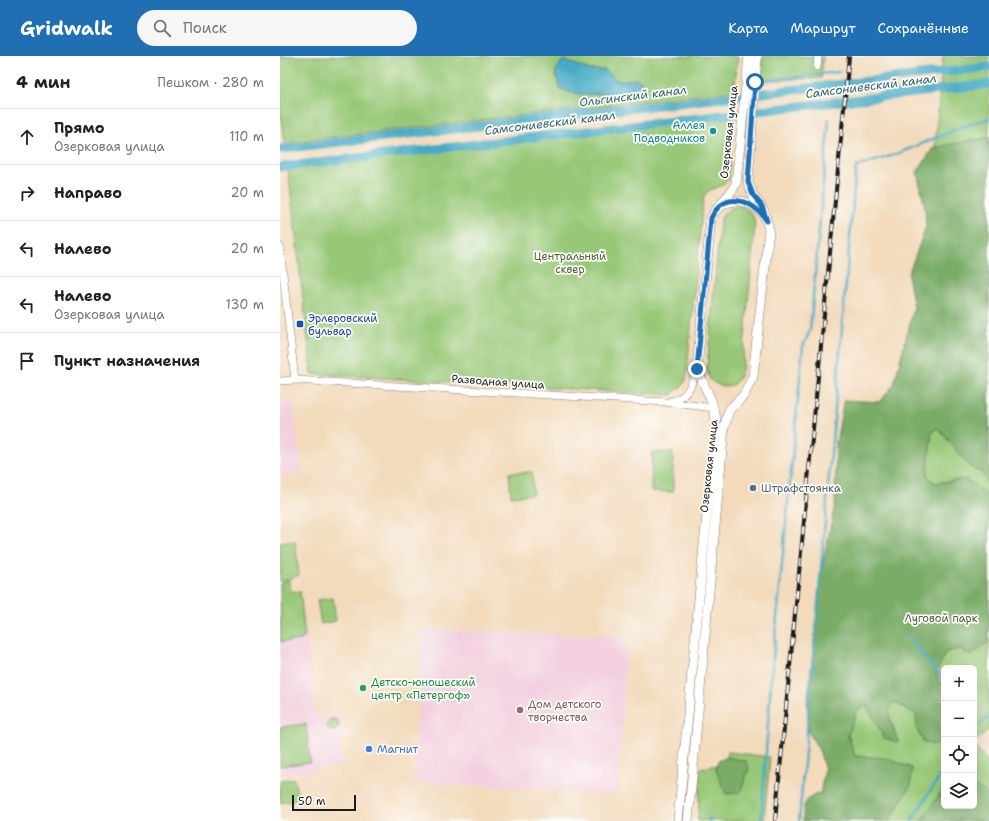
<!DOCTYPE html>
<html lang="ru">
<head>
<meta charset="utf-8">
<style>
  body { margin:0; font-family:"Shantell Sans",sans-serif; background:#f6f6f6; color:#222 }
  .controls { position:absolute; right:12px; bottom:12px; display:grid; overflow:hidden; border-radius:6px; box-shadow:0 4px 16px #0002 }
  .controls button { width:36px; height:36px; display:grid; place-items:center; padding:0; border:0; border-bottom:1px solid #e0e0e0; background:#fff; color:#222; font:20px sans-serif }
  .scale { position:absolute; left:12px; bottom:10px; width:64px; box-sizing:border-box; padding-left:4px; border:2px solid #1c1c1c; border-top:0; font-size:11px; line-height:14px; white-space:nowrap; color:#1c1c1c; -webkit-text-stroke:3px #fdfcf7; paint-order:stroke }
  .stop { position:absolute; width:12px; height:12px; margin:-9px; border:3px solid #1f6fb2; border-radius:50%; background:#fff }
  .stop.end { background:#1f6fb2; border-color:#fff; box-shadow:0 1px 4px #0008 }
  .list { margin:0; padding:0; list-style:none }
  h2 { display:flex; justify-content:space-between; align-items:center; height:52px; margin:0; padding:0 16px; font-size:17px }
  h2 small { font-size:13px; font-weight:400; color:#767676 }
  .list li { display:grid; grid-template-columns:26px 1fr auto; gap:12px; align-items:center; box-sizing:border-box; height:56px; padding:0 16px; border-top:1px solid #e0e0e0 }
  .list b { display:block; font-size:15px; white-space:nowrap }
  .list p { margin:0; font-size:13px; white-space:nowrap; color:#767676 }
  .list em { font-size:13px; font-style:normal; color:#767676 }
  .icon { flex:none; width:22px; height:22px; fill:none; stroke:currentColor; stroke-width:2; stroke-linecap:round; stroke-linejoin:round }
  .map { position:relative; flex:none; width:709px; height:765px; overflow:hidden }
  header { display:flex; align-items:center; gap:24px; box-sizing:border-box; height:56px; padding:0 20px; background:#1f6fb2; color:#fff }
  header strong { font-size:19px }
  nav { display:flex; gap:22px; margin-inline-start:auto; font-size:14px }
  .search { width:280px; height:36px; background:#f6f6f6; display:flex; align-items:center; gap:10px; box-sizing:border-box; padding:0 14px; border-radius:22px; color:#767676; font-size:15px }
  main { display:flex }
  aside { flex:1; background:#fff }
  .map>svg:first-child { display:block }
  .built { fill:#f3cfdf }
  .green { fill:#98c877; stroke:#5a724a }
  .forest { fill:#7aac68; stroke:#4b6442 }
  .water { fill:#45aac5; stroke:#306370 }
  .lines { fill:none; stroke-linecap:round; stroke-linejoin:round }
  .stream { stroke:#45aac5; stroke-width:2.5 }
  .canal { stroke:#45aac5; stroke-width:9 }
  .street-casing { stroke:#877b6c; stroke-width:8 }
  .secondary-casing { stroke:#877b6c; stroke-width:10 }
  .street { stroke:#fff; stroke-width:7 }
  .secondary { stroke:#fff; stroke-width:9 }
  .rail-casing { stroke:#1c1c1c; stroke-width:4 }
  .rail { stroke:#fdfcf7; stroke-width:2.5; stroke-dasharray:8; stroke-linecap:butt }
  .route { stroke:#1f6fb2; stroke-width:5 }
  .culture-dot { fill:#0f9aa8; stroke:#fdfcf7; stroke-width:1.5 }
  .transit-dot { fill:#1a4fb4; stroke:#fdfcf7; stroke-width:1.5 }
  .service-dot { fill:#5c6f8a; stroke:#fdfcf7; stroke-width:1.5 }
  .leisure-dot { fill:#2e9e5b; stroke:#fdfcf7; stroke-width:1.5 }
  .education-dot { fill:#8d6e63; stroke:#fdfcf7; stroke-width:1.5 }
  .shop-dot { fill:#3f7fe0; stroke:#fdfcf7; stroke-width:1.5 }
  .labels { text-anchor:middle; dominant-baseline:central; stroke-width:3.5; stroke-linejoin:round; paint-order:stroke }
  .culture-label { font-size:11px; fill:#0d838f; stroke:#fdfcf7; text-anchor:end }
  .street-label { font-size:11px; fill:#1c1c1c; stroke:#fdfcf7 }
  .park-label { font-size:11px; fill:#4e6140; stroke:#fdfcf7 }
  .transit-label { font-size:11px; fill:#164399; stroke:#fdfcf7; text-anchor:start }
  .service-label { font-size:11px; fill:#4e5e75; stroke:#fdfcf7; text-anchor:start }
  .leisure-label { font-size:11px; fill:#27864d; stroke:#fdfcf7; text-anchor:start }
  .education-label { font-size:11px; fill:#785e54; stroke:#fdfcf7; text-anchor:start }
  .shop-label { font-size:11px; fill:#366cbe; stroke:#fdfcf7; text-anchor:start }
  .water-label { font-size:12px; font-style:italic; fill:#306370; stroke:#fdfcf7 }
</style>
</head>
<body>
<header>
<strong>Gridwalk</strong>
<div class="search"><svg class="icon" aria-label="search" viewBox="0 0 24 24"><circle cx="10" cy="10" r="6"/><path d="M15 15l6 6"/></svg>Поиск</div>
<nav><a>Карта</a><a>Маршрут</a><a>Сохранённые</a></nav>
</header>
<main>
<aside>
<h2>4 мин<small>Пешком · 280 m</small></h2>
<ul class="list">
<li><svg class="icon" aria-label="ahead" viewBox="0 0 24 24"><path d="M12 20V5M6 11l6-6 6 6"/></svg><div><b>Прямо</b><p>Озерковая улица</p></div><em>110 m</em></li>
<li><svg class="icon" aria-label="right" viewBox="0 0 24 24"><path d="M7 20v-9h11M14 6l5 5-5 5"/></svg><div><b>Направо</b></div><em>20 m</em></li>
<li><svg class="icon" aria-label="left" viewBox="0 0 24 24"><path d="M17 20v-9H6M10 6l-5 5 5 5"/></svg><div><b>Налево</b></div><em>20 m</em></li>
<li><svg class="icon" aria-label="left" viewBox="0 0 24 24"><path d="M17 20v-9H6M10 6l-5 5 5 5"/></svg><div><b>Налево</b><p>Озерковая улица</p></div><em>130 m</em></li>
<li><svg class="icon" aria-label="arrive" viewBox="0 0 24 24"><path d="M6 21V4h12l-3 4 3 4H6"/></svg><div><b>Пункт назначения</b></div></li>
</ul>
</aside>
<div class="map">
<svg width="709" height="765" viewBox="0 0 709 765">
  <rect width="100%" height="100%" fill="#fdfcf7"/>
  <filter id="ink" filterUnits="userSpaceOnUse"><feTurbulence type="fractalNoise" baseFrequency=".025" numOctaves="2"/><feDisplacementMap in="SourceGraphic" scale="8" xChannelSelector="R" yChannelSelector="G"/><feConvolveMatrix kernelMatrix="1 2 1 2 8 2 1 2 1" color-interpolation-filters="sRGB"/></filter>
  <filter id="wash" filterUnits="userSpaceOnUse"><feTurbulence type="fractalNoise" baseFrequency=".012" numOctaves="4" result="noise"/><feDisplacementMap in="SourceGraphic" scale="16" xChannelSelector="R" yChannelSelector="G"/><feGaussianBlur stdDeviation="0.9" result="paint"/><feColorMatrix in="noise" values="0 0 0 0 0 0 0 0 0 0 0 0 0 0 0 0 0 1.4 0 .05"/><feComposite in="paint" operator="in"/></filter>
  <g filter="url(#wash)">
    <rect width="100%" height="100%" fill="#f2dabb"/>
    <path class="built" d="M13 345 21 416 0 422V347Z
      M9 524 11 536 21 534 36 662 58 660 62 663 59 710 0 719V527Z
      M142 573 347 581 338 738 134 726Z"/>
    <path class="green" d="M0 0H458L454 35 4 87 0 55Z
      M483 0H543L541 22 481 25Z
      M663 0H709V674L694 686V612H664V750H694V690L709 708V730L684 765H594L568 679 577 653 587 650 594 663 632 350Z
      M454 59 449 123C443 134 426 129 423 144L406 324 401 331 393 336V339L32 318 8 113Z
      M457 150C468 152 473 156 475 168L462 314C457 333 445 334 430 324L427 312 440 166C443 157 448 152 457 150Z
      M372 396H393V436L371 435Z
      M252 416 253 438 231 440 229 417Z
      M15 485 19 519 0 526V487Z
      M9 524 11 536 20 535 25 581 21 584 1 586 0 528Z
      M53 542 56 565 41 568 37 544Z
      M47 669a6 6 0 1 1 12 0a6 6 0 1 1-12 0Z
      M26 668 30 706 0 710V671Z
      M448 696 490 701 484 765H418L420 713 437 709 436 714 460 737 469 712 466 705 447 701Z
      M14 723 18 744 0 747V725Z"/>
    <path class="forest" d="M709 81V429L706 427 702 417 690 411 658 372 652 376 647 420 655 427 686 423 709 441V585L691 600 680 593 666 596 656 617 659 626 664 629V684L656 689 644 687 637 674 636 658 614 646C603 659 615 673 618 686L604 682 587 650 577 654 568 679 575 700 606 702 632 712 631 729 609 765H523C523 749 524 742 540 737L545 714 539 694 529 677 527 650 542 512 555 448 556 387 564 344 600 346 614 328 634 251 628 219 646 171 645 152 637 116 653 92Z
      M447 701 466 705 469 712 460 737 446 738 436 714 438 705Z
      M694 730 709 738V765H642L664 731V750H694Z"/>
    <path class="water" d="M283 4 310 14H325L338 25 356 23 363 27 360 33C335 35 304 44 280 33L275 16Z"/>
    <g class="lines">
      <path class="stream" d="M489 24 559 16
        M624 577 664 623
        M694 672 709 661
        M429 765 430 761
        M481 765 492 613 523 290 530 275 549 63
        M519 765 576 111 614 99 687 69 709 62
        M631 765 664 714"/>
      <path class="canal" d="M0 93 709 11
        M0 111 709 28"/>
    </g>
  </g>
  <g filter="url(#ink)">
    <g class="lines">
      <defs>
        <path id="street" d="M537 11 538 0
          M0 191 15 324
          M0 325 15 324 385 346 434 352
          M388 346C409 341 410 332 417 313"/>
        <path id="secondary" d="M440 151C455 140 474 145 484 160
          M398 765 436 362 431 344 417 313 431 162C437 149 451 140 456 127L469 0
          M408 765 444 372 449 354 464 339 473 320 489 174 484 155 473 139 468 126 477 0"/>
      </defs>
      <use href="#street" class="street-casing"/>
      <use href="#secondary" class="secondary-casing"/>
      <use href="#street" class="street"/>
      <use href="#secondary" class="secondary"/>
      <defs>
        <path id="rail" d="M495 765 569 0"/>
      </defs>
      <use href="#rail" class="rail-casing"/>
      <use href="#rail" class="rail"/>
    </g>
  </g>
  <g class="lines" filter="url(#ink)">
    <path class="route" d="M417 313 431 162C444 134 472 143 487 165L482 150 473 139 468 126 475 26"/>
  </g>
  <circle class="culture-dot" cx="433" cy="75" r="4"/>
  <rect class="transit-dot" x="16" y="264" width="8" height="8" rx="2"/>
  <circle class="service-dot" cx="473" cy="432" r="4"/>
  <circle class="leisure-dot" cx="83" cy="632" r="4"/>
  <circle class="education-dot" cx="240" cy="654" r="4"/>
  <circle class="shop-dot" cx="89" cy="693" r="4"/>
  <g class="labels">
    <g class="culture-label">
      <text x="425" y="69">Аллея<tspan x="425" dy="13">Подводников</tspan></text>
    </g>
    <g class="street-label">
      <text transform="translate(449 76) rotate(-84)">Озерковая улица</text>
      <text transform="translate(218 326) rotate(4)">Разводная улица</text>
      <text transform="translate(429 410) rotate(-84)">Озерковая улица</text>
    </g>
    <g class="park-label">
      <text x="290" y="200">Центральный<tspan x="290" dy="13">сквер</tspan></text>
      <text x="661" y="562">Луговой парк</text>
    </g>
    <g class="transit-label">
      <text x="28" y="262">Эрлеровский<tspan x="28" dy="13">бульвар</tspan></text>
    </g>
    <g class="service-label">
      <text x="481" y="432">Штрафстоянка</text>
    </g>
    <g class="leisure-label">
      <text x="91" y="626">Детско-юношеский<tspan x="91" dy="13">центр «Петергоф»</tspan></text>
    </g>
    <g class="education-label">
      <text x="248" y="648">Дом детского<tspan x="248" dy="13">творчества</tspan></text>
    </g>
    <g class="shop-label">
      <text x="97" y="693">Магнит</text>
    </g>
    <g class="water-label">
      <text transform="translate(591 30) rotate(-7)">Самсониевский канал</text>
      <text transform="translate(353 40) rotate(-7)">Ольгинский канал</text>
      <text transform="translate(270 67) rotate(-7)">Самсониевский канал</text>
    </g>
  </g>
</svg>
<div class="controls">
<button>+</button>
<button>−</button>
<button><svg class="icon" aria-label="locate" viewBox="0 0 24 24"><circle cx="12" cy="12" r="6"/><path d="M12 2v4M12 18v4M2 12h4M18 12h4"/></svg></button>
<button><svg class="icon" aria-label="layers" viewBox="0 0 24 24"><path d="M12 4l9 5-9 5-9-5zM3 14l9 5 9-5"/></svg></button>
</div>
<div class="scale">50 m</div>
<div class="stop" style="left:475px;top:26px"></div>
<div class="stop end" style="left:417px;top:313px"></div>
</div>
</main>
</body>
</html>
